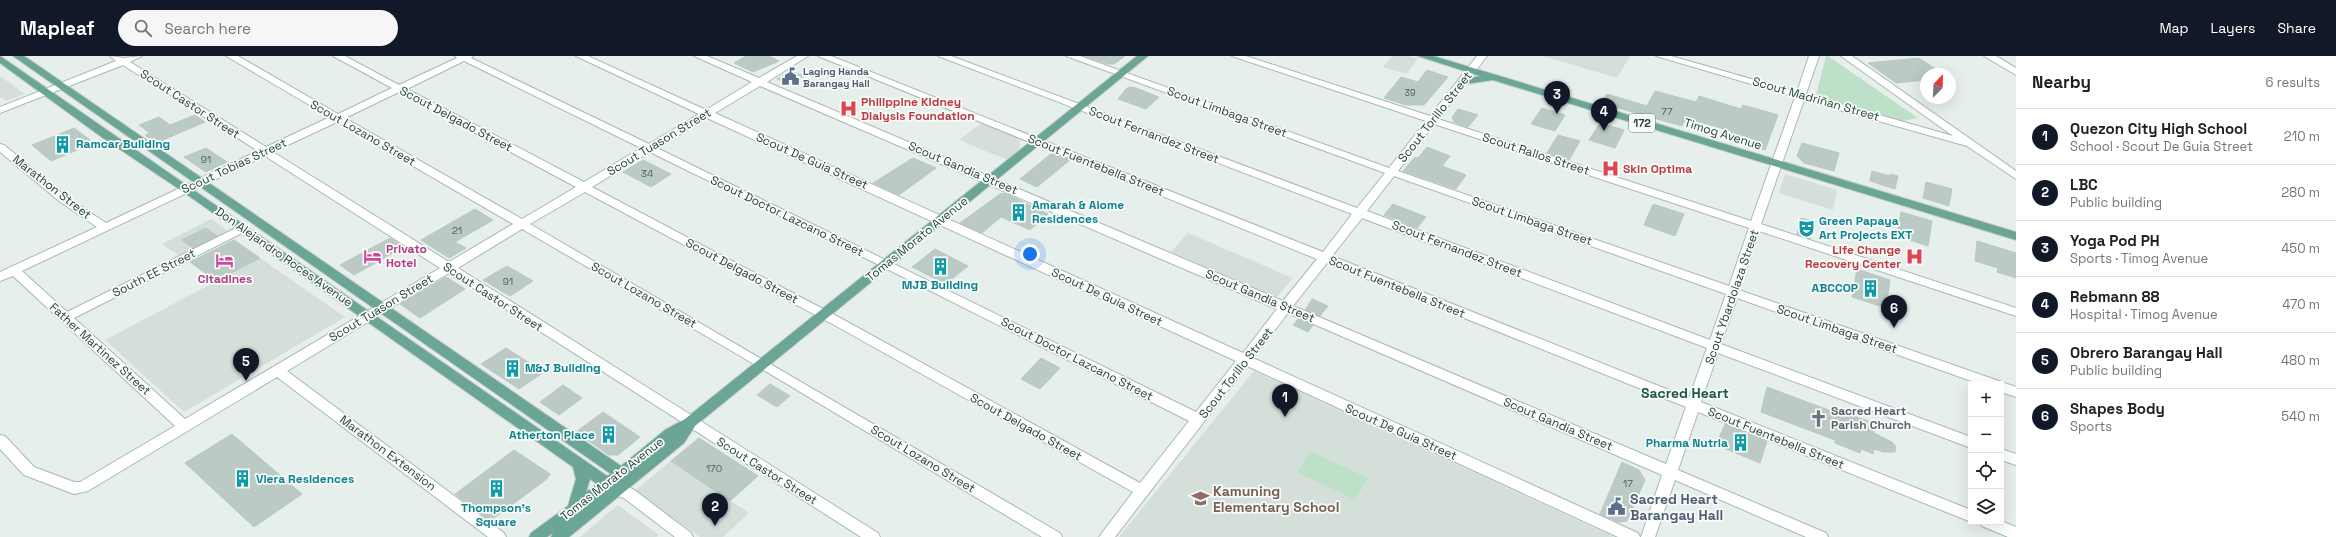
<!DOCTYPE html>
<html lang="en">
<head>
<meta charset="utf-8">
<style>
  body { margin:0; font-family:"Space Grotesk",sans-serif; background:#f6f6f6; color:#202124 }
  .controls { position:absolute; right:12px; bottom:12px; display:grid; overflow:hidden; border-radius:0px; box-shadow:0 4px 16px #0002 }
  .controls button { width:36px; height:36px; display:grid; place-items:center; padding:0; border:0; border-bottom:1px solid #e0e0e0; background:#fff; color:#202124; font:20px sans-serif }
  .compass { position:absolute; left:1920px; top:12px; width:36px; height:36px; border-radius:50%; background:#fff; box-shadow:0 4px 16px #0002; rotate:23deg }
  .you { position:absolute; left:1030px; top:198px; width:14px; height:14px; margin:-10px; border:3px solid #fff; border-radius:50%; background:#1a73e8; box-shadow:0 0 0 6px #1a73e833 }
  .badge { display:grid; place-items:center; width:26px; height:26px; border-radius:50%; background:#111827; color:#fff; font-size:13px; font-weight:700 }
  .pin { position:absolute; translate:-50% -33px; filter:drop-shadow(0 1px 2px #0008) }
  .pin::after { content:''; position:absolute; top:21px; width:14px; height:12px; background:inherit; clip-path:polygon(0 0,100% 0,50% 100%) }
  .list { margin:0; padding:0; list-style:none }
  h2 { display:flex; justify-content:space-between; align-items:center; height:52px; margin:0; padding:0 16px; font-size:17px }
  h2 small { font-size:13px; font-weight:400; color:#757577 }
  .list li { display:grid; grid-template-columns:26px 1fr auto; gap:12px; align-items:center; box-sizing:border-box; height:56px; padding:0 16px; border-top:1px solid #e0e0e0 }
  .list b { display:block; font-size:15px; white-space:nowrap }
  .list p { margin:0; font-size:13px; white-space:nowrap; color:#757577 }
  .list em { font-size:13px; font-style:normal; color:#757577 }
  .icon { flex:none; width:22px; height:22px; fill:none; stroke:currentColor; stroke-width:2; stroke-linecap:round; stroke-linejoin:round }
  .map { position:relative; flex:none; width:2016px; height:481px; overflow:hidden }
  header { display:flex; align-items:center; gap:24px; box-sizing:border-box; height:56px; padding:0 20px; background:#111827; color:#fff }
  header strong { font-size:19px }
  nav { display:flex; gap:22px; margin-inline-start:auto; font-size:14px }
  .search { width:280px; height:36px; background:#f6f6f6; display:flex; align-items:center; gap:10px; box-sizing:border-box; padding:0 14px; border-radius:22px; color:#757577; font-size:15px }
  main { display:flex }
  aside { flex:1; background:#fff }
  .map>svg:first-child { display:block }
  .built { fill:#d4dfda }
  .green { fill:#bfe0c8 }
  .building { fill:#bbcac4; stroke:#b8c9c2 }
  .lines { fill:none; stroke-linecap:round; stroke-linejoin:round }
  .minor-casing { stroke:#a8b8b2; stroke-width:2 }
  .major-casing { stroke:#c2cac8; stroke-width:2 }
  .minor { fill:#fff; fill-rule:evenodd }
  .major { fill:#6aa596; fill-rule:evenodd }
  .labels { text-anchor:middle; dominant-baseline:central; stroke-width:3.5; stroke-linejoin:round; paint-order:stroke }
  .far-number-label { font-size:9px; fill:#4a645c }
  .far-service-label { font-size:10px; font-weight:bold; fill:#4e5e75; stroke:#f7fbf9; text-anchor:start }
  .number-label { font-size:10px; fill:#4a645c }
  .shield { fill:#f7fbf9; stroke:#637a73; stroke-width:1 }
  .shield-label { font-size:11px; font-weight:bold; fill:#24423a }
  .street-label { font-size:12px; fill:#24423a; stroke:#f7fbf9 }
  .health-label { font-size:12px; font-weight:bold; fill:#be3a42; stroke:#f7fbf9; text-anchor:start }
  .culture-label { font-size:12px; font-weight:bold; fill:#0d838f; stroke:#f7fbf9; text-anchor:start }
  .hotel-label { font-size:12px; font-weight:bold; fill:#b23c85; stroke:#f7fbf9; text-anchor:start }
  .worship-label { font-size:12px; font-weight:bold; fill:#5b616d; stroke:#f7fbf9; text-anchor:start }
  .quarter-label { font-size:14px; font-weight:bold; fill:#1f5548; stroke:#f7fbf9 }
  .near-education-label { font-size:14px; font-weight:bold; fill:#785e54; stroke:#f7fbf9; text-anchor:start }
  .near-service-label { font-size:14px; font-weight:bold; fill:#4e5e75; stroke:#f7fbf9; text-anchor:start }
</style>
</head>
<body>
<header>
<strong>Mapleaf</strong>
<div class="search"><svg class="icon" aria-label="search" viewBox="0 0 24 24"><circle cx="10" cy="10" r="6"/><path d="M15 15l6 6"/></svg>Search here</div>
<nav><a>Map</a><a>Layers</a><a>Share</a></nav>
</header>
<main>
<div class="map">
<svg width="2016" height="481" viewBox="0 0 2016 481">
  <rect width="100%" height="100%" fill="#e6efeb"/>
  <path class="built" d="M1392 0H1409L1418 3 1406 18 1383 11Z
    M1543 0H1630L1617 22Z
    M0 20 25 38 6 45 0 41Z
    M983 66 1017 81 1020 85 1019 94 1007 104 959 84Z
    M1785 118 1837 134 1833 154 1779 137Z
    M211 163 231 177 182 202 162 188Z
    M1188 177 1293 222 1276 242 1171 196Z
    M260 202 345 261 184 356 105 284Z
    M1254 315 1614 481H1119Z
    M671 405 749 457 723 481H700L634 435Z
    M618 449 659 479 656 481H580Z"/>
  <path class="green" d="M1826 0H1828L1918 62 1903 65 1816 40Z
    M1310 395 1368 422 1355 444 1297 416Z"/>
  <path class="building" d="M746 0H769L779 5 753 16 734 7Z
    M1084 0H1125L1114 8H1108Z
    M1919 2 1943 18H1926V24L1896 27 1868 7Z
    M1427 14 1448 21 1424 49H1406L1384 42 1401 21 1418 26Z
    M791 15 804 20 790 28 777 23Z
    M1130 31 1136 32 1159 41 1146 53 1118 43 1127 32Z
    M1655 35 1696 46 1699 40 1741 53 1743 49 1778 59 1765 94 1728 83 1731 75 1686 62 1682 70 1601 47 1607 38 1647 50Z
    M1542 52 1565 59 1555 75 1531 68Z
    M1458 53 1478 59 1468 71 1454 66 1452 61Z
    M195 59 205 66 156 87 145 79 150 77 139 69 159 61 170 69Z
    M1600 67 1624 74 1615 92 1589 84Z
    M74 72 94 87 51 105 32 89Z
    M1558 79 1580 85 1569 104 1547 97Z
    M1802 87 1839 97 1834 115 1804 107 1797 100Z
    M1427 91 1450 100 1442 110 1466 119 1456 133 1403 115 1415 101 1418 102Z
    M206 92 227 106 206 116 184 101Z
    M1052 97 1070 104 1037 131 1020 123Z
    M913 102 936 112 899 139 873 127Z
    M643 104 671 118 651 131 623 116Z
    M1872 115 1890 120V118L1898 120 1895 133 1870 125Z
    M1926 126 1952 133 1949 150 1923 142Z
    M1005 137 1048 158 1030 174 1001 161 982 177 960 167 1000 138Z
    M1393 148 1426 161 1417 172 1384 159Z
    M1653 148 1684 158 1675 180 1644 169Z
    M475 153 493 164 455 186 466 192 449 202 421 184Z
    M1901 156 1932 165 1928 190 1897 180Z
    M1801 162 1815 166 1810 183 1797 178Z
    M206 172 217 180 193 192 182 184Z
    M390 182 404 191 354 219 340 209Z
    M234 184 260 202 216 225 190 206Z
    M1977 185 2016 197V222L1997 216 1998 212 1975 205Z
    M935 193 968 210 946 228 912 211Z
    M507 210 533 225 510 240 483 224Z
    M1857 213 1890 224 1886 252 1852 241Z
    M446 221 465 233 420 262 400 248Z
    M1312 243 1328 250 1320 260 1305 254Z
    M1298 263 1313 269 1308 276 1293 269Z
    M506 292 522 302 544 316 519 333 481 308Z
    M1041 302 1060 312 1040 333 1021 323Z
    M770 328 790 340 777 351 757 339Z
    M563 329 582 342 559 359 540 346Z
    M1767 331 1842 359 1843 356 1868 365 1867 369 1875 372 1874 377 1892 386 1896 391 1895 396H1883L1874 393 1873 398 1861 393 1860 397 1835 387V384L1761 356Z
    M603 356 640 381 618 399H609L576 376Z
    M1725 368 1767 385 1760 407 1716 389Z
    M232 378 302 438 254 471 185 407Z
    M699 382 710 389 758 420 730 445 671 405Z
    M514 394 550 418 547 423 490 465 455 438Z
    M1622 406 1639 414 1645 424 1627 465 1618 466 1600 458Z"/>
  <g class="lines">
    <defs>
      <path id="minor" d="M110 0 124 2 142 0 130 6 266 91 330 61 226 0H238L338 58 392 32 333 0H345L399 29 457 2 455 0H473L471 2 649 88 699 58 576 0H588L706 54 752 26 694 0H707L759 22 797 0H808L767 26 1283 245 1317 203 818 0H831L1323 196 1352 158 938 0H951L1357 152 1385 117 1066 0H1080L1389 112 1426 65 1232 0H1246L1430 60 1477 0H1487L1438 63 1751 165 1795 41 1656 0H1671L1797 36 1809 0H1819L1806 38 1953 80 1841 0H1852L2016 115V123L1967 90 1804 44 1761 168 2016 252V260L1759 175 1739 234 2016 331V341L2001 336V328H1980L1737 242 1721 288 1971 381V392L1718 297 1701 346 1971 454V466L1698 356 1678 414 1826 477 1828 481H1806L1675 424 1655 481H1641L1662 419 1288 257 1253 302 1638 477 1640 481H1618L1247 310 1115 481H1099L1133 436 836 270 585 136 530 168 1060 477 1062 481H1042L742 301 522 173 458 212 878 477 880 481H861L449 217 287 315 504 477 506 481H488L277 321 88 435 74 438 24 419 0 393V379L5 380 34 411 74 426H80L175 370 13 220 0 225V216L97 171 59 145 0 96V88L4 89 67 141 106 167 258 95 123 9 0 57V51L116 5ZM464 5 641 92 584 126 407 33ZM760 30 1277 253 1243 297 715 57ZM399 36 576 131 522 163 345 62ZM707 62 1236 305 1196 356 657 92ZM337 66 513 168 449 206 273 96ZM1434 68 1749 172 1729 230 1398 115ZM650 96 869 204 1189 365 1140 427 844 264 592 131ZM265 100 440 212 185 363 74 262 246 175 248 173 246 171H238L67 256 22 215ZM1394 120 1726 238 1710 284 1367 155ZM1362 162 1707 292 1689 342 1332 200ZM1327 207 1686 351 1666 408 1293 250Z
        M1984 0H1996L2016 12V19Z
        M2001 393 2016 398V409L2001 404Z
        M616 428 633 433 691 477 693 481H675L624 442 611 438 609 434 611 430Z
        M2001 465 2016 471V481H2008L1982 470 1980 466Z"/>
      <path id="major" d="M0 0 607 420 611 418 13 0H24L621 410 665 374 685 363 1137 0H1148L695 370 684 387 569 481H551L553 477 547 481H529L531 477 568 450 576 423 573 411 182 135 103 82 0 7ZM590 423 597 428 586 436Z
        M1418 0H1433L2016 176V184L1493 24 1458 29V25L1480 20Z"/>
    </defs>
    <use href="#minor" class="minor-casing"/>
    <use href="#major" class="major-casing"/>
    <use href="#minor" class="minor"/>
    <use href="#major" class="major"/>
  </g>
  <defs>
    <symbol id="civic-bare" viewBox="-9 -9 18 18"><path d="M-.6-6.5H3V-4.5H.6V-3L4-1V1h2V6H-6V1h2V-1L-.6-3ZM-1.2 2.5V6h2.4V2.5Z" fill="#5c6f8a" stroke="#f7fbf9" stroke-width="2.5" paint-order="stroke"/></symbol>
    <symbol id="hospital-bare" viewBox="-9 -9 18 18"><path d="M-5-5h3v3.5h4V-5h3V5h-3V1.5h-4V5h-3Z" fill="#e0444e" stroke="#f7fbf9" stroke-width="2.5" paint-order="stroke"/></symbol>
    <symbol id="building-bare" viewBox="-9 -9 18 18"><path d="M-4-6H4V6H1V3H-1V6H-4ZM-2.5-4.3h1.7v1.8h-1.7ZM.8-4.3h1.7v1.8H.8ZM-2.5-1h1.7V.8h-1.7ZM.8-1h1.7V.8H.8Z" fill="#0f9aa8" stroke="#f7fbf9" stroke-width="2.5" paint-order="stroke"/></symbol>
    <symbol id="theatre-bare" viewBox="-9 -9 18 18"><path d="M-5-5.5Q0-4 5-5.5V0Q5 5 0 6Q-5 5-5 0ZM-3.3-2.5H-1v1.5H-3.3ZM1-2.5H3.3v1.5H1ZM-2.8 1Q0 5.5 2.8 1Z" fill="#0f9aa8" stroke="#f7fbf9" stroke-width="2.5" paint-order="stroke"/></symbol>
    <symbol id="hotel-bare" viewBox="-9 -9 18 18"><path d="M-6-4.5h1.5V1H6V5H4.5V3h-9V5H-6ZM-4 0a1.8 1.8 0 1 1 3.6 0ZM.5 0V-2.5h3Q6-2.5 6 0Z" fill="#d1479c" stroke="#f7fbf9" stroke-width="2.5" paint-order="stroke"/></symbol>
    <symbol id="church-bare" viewBox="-9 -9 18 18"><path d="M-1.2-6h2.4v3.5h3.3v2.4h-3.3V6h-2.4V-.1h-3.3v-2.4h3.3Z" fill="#6b7280" stroke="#f7fbf9" stroke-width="2.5" paint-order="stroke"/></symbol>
    <symbol id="school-bare" viewBox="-9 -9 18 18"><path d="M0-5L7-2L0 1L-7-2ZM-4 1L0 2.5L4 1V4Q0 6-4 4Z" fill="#8d6e63" stroke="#f7fbf9" stroke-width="2.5" paint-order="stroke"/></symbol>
  </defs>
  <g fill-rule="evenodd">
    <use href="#civic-bare" x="778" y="8" width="25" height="25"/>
    <use href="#hospital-bare" x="836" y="40" width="25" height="25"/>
    <use href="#building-bare" x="50" y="76" width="25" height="25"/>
    <use href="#hospital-bare" x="1598" y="100" width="25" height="25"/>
    <use href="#building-bare" x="1006" y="144" width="25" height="25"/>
    <use href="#theatre-bare" x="1794" y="160" width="25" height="25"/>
    <use href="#hotel-bare" x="360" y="188" width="25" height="25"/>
    <use href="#hospital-bare" x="1902" y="188" width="25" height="25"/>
    <use href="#hotel-bare" x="212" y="192" width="25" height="25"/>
    <use href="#building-bare" x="928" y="198" width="25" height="25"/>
    <use href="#building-bare" x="1858" y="220" width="25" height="25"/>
    <use href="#building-bare" x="500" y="300" width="25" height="25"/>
    <use href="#church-bare" x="1806" y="350" width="25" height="25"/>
    <use href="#building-bare" x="596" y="366" width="25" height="25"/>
    <use href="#building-bare" x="1728" y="374" width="25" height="25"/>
    <use href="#building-bare" x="230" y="410" width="25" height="25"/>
    <use href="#building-bare" x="484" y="420" width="25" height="25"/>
    <use href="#school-bare" x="1188" y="430" width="25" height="25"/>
    <use href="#civic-bare" x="1604" y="438" width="25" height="25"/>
  </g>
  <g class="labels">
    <g class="far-number-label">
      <text x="1410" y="37">39</text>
    </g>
    <g class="far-service-label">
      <text x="803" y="15">Laging Handa<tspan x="803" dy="12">Barangay Hall</tspan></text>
    </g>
    <g class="number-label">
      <text x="1667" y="55">77</text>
      <text x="206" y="103">91</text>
      <text x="647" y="117">34</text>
      <text x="457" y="174">21</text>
      <text x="508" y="225">91</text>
      <text x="714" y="412">170</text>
      <text x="1628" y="427">17</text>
    </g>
    <rect class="shield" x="1629" y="58" width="26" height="18" rx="3"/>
    <g class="shield-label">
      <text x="1642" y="67">172</text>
    </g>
    <g class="street-label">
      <text transform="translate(1816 43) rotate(16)">Scout Madriñan Street</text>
      <text transform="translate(190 48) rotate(33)">Scout Castor Street</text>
      <text transform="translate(1227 56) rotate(20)">Scout Limbaga Street</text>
      <text transform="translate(1435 61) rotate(-52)">Scout Torillo Street</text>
      <text transform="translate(456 63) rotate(28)">Scout Delgado Street</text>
      <text transform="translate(363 77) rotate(30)">Scout Lozano Street</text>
      <text transform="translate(1723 78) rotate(17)">Timog Avenue</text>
      <text transform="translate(1154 79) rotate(21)">Scout Fernandez Street</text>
      <text transform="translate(659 86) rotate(-31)">Scout Tuason Street</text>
      <text transform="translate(1536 98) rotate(18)">Scout Rallos Street</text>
      <text transform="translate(812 105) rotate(24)">Scout De Guia Street</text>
      <text transform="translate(1096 109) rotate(22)">Scout Fuentebella Street</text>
      <text transform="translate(234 110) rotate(-25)">Scout Tobias Street</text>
      <text transform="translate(963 112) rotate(23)">Scout Gandia Street</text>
      <text transform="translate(52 131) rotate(38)">Marathon Street</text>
      <text transform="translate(787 160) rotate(26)">Scout Doctor Lazcano Street</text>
      <text transform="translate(1532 165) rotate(19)">Scout Limbaga Street</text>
      <text transform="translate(917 183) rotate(-39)">Tomas Morato Avenue</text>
      <text transform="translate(1457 193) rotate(21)">Scout Fernandez Street</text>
      <text transform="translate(284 201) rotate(35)">Don Alejandro Roces Avenue</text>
      <text transform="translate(742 215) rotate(28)">Scout Delgado Street</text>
      <text transform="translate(154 217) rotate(-27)">South EE Street</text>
      <text transform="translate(1397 231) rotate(22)">Scout Fuentebella Street</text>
      <text transform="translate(644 239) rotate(30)">Scout Lozano Street</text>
      <text transform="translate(1260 240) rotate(23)">Scout Gandia Street</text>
      <text transform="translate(493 241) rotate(33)">Scout Castor Street</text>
      <text transform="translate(1107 241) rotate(25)">Scout De Guia Street</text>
      <text transform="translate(1732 241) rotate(-71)">Scout Ybardolaza Street</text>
      <text transform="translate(381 252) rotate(-31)">Scout Tuason Street</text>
      <text transform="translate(1837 273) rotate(19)">Scout Limbaga Street</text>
      <text transform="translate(100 293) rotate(42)">Father Martinez Street</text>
      <text transform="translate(1077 303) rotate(27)">Scout Doctor Lazcano Street</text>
      <text transform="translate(1236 317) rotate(-52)">Scout Torillo Street</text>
      <text transform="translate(1558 368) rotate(23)">Scout Gandia Street</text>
      <text transform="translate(1026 371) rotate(29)">Scout Delgado Street</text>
      <text transform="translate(1401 376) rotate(24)">Scout De Guia Street</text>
      <text transform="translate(1776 382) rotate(22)">Scout Fuentebella Street</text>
      <text transform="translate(388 397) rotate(37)">Marathon Extension</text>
      <text transform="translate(923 403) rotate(31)">Scout Lozano Street</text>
      <text transform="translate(767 415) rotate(32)">Scout Castor Street</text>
      <text transform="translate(612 423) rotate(-38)">Tomas Morato Avenue</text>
    </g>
    <g class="health-label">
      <text x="861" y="46">Philippine Kidney<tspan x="861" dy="14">Dialysis Foundation</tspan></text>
      <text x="1623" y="113">Skin Optima</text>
      <text x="1901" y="194" text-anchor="end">Life Change<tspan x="1901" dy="14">Recovery Center</tspan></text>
    </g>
    <g class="culture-label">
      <text x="76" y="88">Ramcar Building</text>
      <text x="1032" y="149">Amarah &amp; Aiome<tspan x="1032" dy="14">Residences</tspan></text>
      <text x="1819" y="165">Green Papaya<tspan x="1819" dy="14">Art Projects EXT</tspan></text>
      <text x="940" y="229" text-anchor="middle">MJB Building</text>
      <text x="1858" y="232" text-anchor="end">ABCCOP</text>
      <text x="525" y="312">M&amp;J Building</text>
      <text x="595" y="379" text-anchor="end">Atherton Place</text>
      <text x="1728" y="387" text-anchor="end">Pharma Nutria</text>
      <text x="256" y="423">Viera Residences</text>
      <text x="496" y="452" text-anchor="middle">Thompson's<tspan x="496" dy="14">Square</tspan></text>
    </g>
    <g class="hotel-label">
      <text x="386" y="193">Privato<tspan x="386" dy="14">Hotel</tspan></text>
      <text x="225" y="223" text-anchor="middle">Citadines</text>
    </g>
    <g class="worship-label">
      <text x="1831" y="355">Sacred Heart<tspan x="1831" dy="14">Parish Church</tspan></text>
    </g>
    <g class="quarter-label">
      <text x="1685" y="337">Sacred Heart</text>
    </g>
    <g class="near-education-label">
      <text x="1213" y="435">Kamuning<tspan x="1213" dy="16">Elementary School</tspan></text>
    </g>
    <g class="near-service-label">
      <text x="1630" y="443">Sacred Heart<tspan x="1630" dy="16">Barangay Hall</tspan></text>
    </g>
  </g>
</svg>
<div class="controls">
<button>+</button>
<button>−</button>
<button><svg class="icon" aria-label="locate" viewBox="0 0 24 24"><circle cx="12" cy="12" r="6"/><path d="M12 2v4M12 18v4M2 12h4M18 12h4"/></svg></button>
<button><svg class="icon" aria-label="layers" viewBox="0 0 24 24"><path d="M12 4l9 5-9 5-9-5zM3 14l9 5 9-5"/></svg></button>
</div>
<svg class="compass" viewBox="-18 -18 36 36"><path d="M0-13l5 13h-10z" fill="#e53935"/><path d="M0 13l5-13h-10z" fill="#757577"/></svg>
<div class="you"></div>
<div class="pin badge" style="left:1285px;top:361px">1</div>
<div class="pin badge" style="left:715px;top:470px">2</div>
<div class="pin badge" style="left:1557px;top:58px">3</div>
<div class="pin badge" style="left:1604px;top:75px">4</div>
<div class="pin badge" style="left:246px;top:325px">5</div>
<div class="pin badge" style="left:1894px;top:272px">6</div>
</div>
<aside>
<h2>Nearby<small>6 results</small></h2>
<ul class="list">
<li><span class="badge">1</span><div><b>Quezon City High School</b><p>School · Scout De Guia Street</p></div><em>210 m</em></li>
<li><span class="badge">2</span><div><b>LBC</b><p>Public building</p></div><em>280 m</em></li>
<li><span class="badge">3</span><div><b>Yoga Pod PH</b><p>Sports · Timog Avenue</p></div><em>450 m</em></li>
<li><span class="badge">4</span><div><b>Rebmann 88</b><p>Hospital · Timog Avenue</p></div><em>470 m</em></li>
<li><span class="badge">5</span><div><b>Obrero Barangay Hall</b><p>Public building</p></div><em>480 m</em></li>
<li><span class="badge">6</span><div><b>Shapes Body</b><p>Sports</p></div><em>540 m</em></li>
</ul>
</aside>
</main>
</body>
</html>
